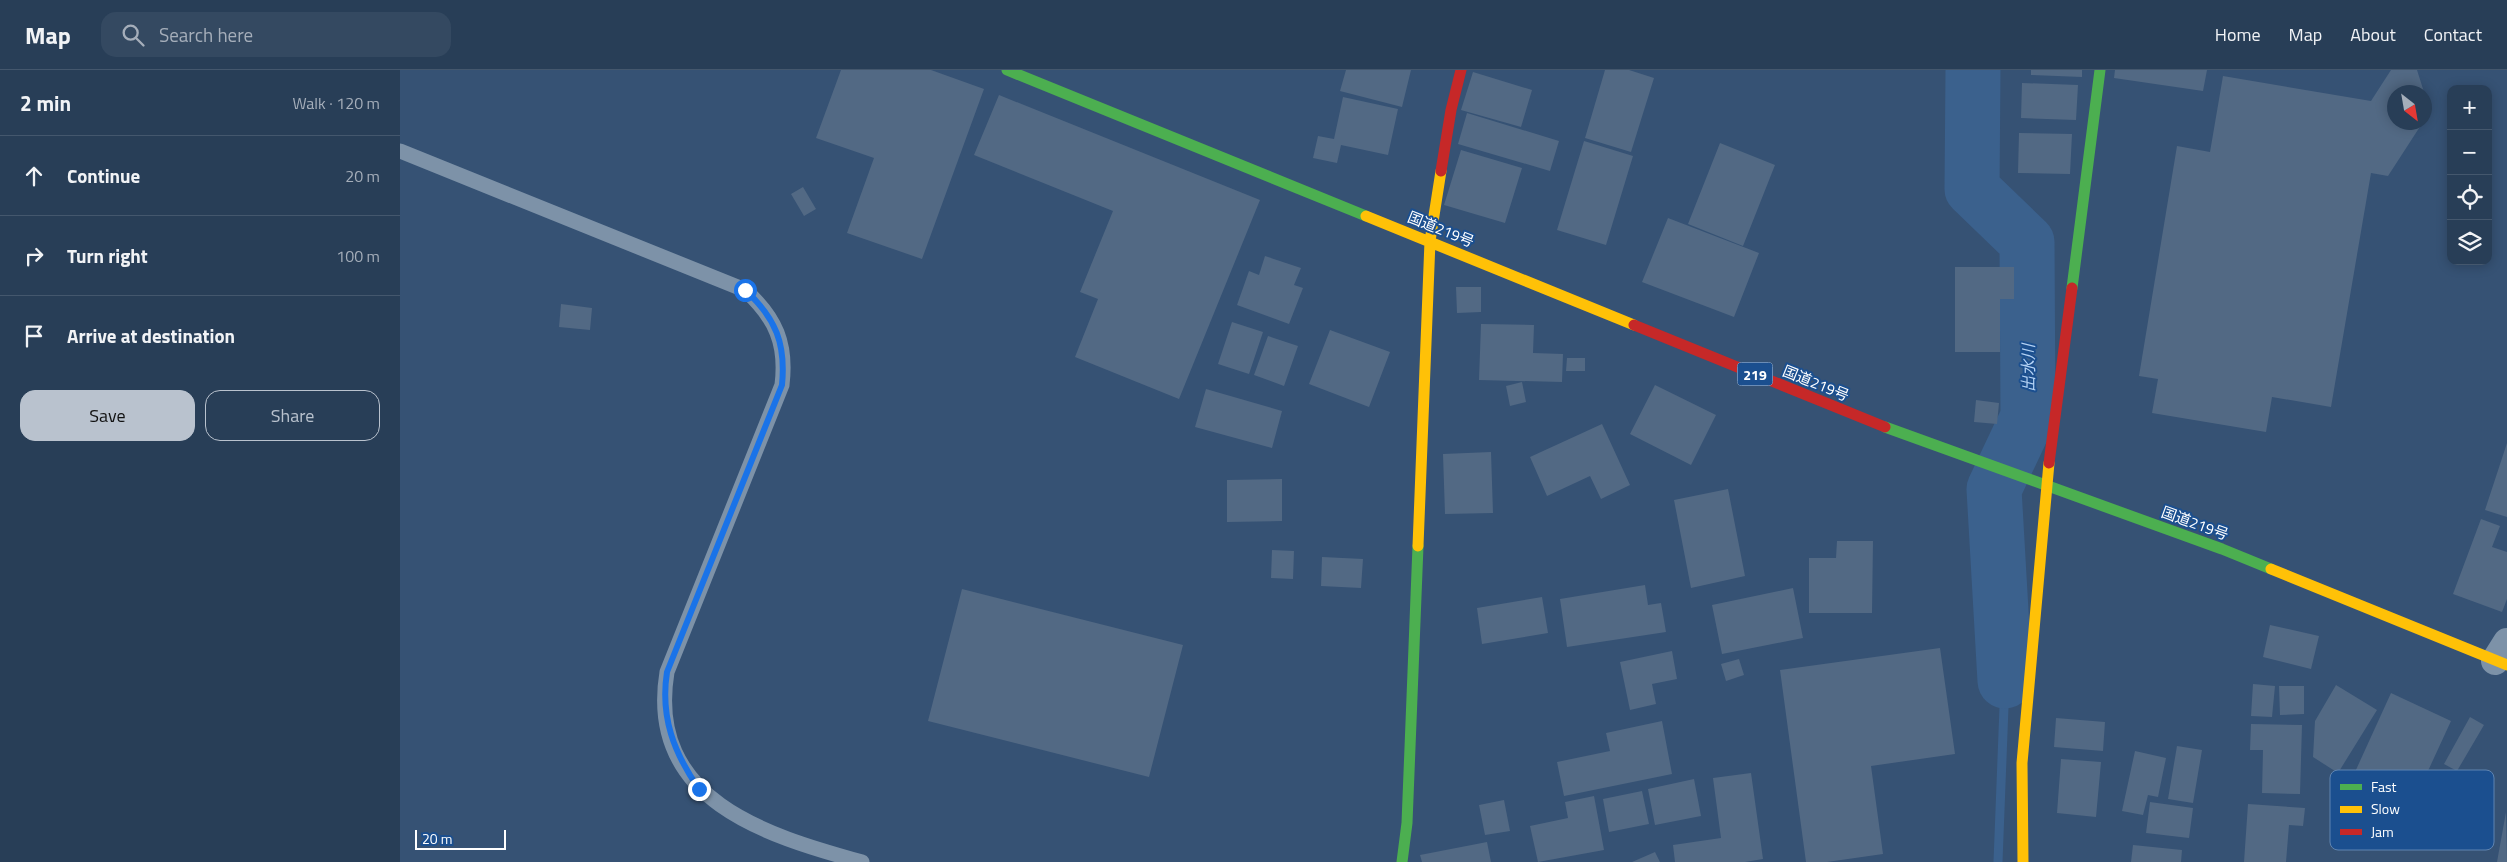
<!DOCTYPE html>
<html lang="en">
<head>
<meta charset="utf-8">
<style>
  body { margin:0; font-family:"Titillium Web","Noto Sans JP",sans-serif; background:#344961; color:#f1f3f6 }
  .controls { position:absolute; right:15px; top:15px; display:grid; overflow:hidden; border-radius:10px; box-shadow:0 2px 12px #0003 }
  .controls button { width:45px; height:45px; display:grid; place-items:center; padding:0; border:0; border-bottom:1px solid #44576d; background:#283e57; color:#f1f3f6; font:25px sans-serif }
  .compass { position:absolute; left:1987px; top:15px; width:45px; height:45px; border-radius:50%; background:#283e57; box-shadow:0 2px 12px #0003; rotate:149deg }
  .scale { position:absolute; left:15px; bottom:12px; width:91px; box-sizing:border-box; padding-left:5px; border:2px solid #fff; border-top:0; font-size:14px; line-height:18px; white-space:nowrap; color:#fff; -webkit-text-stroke:4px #1b4f8f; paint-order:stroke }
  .stop { position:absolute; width:15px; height:15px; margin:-11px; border:4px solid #1a73e8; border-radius:50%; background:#fff }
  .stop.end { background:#1a73e8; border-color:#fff; box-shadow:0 1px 5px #0008 }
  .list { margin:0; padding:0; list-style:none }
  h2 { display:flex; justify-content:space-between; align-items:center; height:65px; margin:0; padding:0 20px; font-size:21px }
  h2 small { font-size:16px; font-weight:400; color:#a5aeba }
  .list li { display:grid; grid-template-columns:32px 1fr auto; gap:15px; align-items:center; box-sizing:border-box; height:80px; padding:0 20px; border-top:1px solid #44576d }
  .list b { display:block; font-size:19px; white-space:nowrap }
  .list em { font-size:16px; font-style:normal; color:#a5aeba }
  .actions { display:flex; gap:10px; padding:15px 20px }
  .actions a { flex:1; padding:11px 0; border:1px solid #b9c2ce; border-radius:15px; text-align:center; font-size:18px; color:#b9c2ce }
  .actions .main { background:#b9c2ce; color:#111 }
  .icon { flex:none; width:28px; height:28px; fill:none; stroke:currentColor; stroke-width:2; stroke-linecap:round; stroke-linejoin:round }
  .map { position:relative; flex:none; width:2107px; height:792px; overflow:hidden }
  header { display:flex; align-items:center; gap:30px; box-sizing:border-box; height:70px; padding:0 25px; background:#283e57; border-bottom:1px solid #44576d }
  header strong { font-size:24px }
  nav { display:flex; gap:28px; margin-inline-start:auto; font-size:18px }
  .search { width:350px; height:45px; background:#344961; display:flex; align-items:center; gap:12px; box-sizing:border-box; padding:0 18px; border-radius:15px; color:#a5aeba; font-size:19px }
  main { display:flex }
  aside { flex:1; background:#283e57 }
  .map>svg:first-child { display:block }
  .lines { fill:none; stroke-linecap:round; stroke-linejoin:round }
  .stream { stroke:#3b618d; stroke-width:9 }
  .river { stroke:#3b618d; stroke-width:55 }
  .building { fill:#526984 }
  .lane { stroke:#7d92a8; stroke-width:15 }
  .street { stroke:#7d92a8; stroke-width:28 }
  .fast { stroke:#4caf50; stroke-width:11 }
  .slow { stroke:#ffc107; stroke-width:11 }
  .jam { stroke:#c62828; stroke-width:11 }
  .route { stroke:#1a73e8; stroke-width:6 }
  .labels { text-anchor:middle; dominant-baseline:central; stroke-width:4; stroke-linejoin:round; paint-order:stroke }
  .shield { fill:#1b4f8f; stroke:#bbcadd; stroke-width:1 }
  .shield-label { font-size:14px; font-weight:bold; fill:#fff }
  .street-label { font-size:15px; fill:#fff; stroke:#1b4f8f }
  .water-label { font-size:16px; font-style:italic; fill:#b5d3f5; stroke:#1b4f8f }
  .key { fill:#1b4f8f; stroke:#5f84b1; stroke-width:1 }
  .key-label { font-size:14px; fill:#fff }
</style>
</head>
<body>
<header>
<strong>Map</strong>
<div class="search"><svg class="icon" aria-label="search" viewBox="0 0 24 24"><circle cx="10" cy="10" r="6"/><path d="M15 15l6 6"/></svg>Search here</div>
<nav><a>Home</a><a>Map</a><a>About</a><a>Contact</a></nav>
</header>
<main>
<aside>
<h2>2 min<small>Walk · 120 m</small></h2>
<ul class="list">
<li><svg class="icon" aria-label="ahead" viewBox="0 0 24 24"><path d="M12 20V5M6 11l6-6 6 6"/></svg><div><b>Continue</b></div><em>20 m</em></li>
<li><svg class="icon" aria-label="right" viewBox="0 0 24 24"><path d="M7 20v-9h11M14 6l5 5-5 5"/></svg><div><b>Turn right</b></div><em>100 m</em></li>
<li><svg class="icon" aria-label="arrive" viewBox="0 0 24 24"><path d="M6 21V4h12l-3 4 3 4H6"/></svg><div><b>Arrive at destination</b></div></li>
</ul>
<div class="actions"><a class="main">Save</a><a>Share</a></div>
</aside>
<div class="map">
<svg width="2107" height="792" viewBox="0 0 2107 792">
  <rect width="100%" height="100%" fill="#365274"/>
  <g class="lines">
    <path class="stream" d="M1598 792 1605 611"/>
    <path class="river" d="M1573 0 1572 119 1627 172 1628 347 1594 419 1605 611"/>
  </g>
  <path class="building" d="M441 0H531L584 19 522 189 447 163 474 88 416 68Z
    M946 0H1011L1002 37 940 21Z
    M1205 0H1229L1254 8 1231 82 1185 68Z
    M1631 0H1682V7L1631 5Z
    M1715 0H1807L1803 21 1714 8Z
    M1991 0H2017L2024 22H1994V52H2023L1988 106 1971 103 1931 337 1872 327 1866 362 1752 343 1758 309 1739 306 1777 76 1810 82 1823 6 1971 31Z
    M1073 2 1132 20 1121 57 1061 40Z
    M1622 13 1678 15 1676 50 1621 48Z
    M2024 24 2030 40 2024 49Z
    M599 25 860 130 779 329 675 287 698 229 680 222 713 141 574 85Z
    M943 27 998 39 988 85 941 75 937 93 913 88 918 66 934 69Z
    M1067 43 1159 71 1150 101 1058 74Z
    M1619 63 1672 64 1670 104 1618 103Z
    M1184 71 1233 86 1206 175 1157 160Z
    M1320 73 1375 95 1343 176 1288 154Z
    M1061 80 1122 98 1105 153 1044 135Z
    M403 117 416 139 404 146 391 124Z
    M1268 148 1359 183 1334 247 1242 212Z
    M865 186 901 198 894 215 903 218 889 254 837 235 849 201 859 205Z
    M1555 197H1614V229H1600V282H1555Z
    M1056 217H1081V242L1057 243Z
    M161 234 192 238 190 260 159 257Z
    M832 252 863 262 849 304 818 294Z
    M1081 254 1134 255 1133 283 1163 284 1162 312 1079 310Z
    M930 260 990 282 969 337 909 314Z
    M868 266 898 276 884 316 854 305Z
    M1167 288H1185V301H1166Z
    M1122 312 1126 332 1110 336 1106 316Z
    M1255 315 1316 345 1291 395 1230 364Z
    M806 319 882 341 872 378 795 357Z
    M1576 330 1599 333 1597 354 1574 352Z
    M1202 354 1230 415 1201 429 1190 406 1147 426 1130 387Z
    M2107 373V447L2085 440Z
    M1091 382 1093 443 1045 444 1043 384Z
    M882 409V451L827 452V410Z
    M1328 419 1345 506 1291 518 1274 430Z
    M2081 449 2100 456 2092 477 2107 482V529L2102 542 2053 524Z
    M1437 471H1473L1472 543H1409V488H1436Z
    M872 480 894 481 893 509 871 508Z
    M922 487 963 489 961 518 921 516Z
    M1245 515 1248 535 1261 533 1266 562 1167 577 1160 529Z
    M1393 518 1403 568 1322 584 1312 535Z
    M562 519 783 575 749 707 528 651Z
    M1142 527 1148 563 1082 574 1077 538Z
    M1870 555 1919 566 1911 599 1863 587Z
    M1540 578 1555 684 1471 696 1483 784 1427 792H1406L1380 600Z
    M1272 581 1277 609 1252 614 1256 634 1230 640 1220 592Z
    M1339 589 1344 605 1326 611 1321 594Z
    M1853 614 1875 616 1872 647 1851 646Z
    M1936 615 1977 640 1938 703 1913 687 1915 651Z
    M1879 616H1904V644L1880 645Z
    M1991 623 2051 651 2010 740 1950 713Z
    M2070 647 2084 655 2057 701 2044 694Z
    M1656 648 1705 652 1703 681 1654 677Z
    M1262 651 1272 704 1164 726 1157 692 1210 681 1206 663Z
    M1851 654 1902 655 1900 724 1862 723 1863 680H1850Z
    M1777 676 1802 680 1793 733 1768 729Z
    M1735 681 1766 688 1758 727 1748 725 1743 745 1722 741Z
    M1661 689 1701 692 1696 747 1657 743Z
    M1351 703 1363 789 1345 792H1275L1273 775 1321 768 1313 708Z
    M1294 709 1301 746 1255 755 1248 719Z
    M1242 721 1249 754 1209 762 1203 729Z
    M1194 726 1204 780 1138 792 1130 756 1168 748 1165 732Z
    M1104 730 1110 761 1085 765 1079 735Z
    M1750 732 1793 738 1789 768 1746 763Z
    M1848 734 1905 738 1903 756 1889 755 1886 792H1844Z
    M2106 742 2107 792H2097Z
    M1087 772 1091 792H1022L1020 785Z
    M1733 775 1782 780 1781 792H1731Z
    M1255 782 1260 792H1232Z"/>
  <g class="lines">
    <path class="lane" d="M0 81 345 220C376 248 387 274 382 315L267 602C246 730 365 765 462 792"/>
    <path class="street" d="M2095 591 2107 572"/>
    <path class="fast" d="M607 0 966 146
      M1672 218 1700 0
      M1485 357 1822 479 1871 499
      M1002 792 1007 753 1018 476"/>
    <path class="slow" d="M966 146 1234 255
      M1018 476 1030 171 1041 101
      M1871 499 2107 595
      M1623 792 1622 693 1649 393"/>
    <path class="jam" d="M1041 101 1051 40 1061 0
      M1234 255 1485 357
      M1649 393 1672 218"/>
  </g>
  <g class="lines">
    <path class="route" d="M299 719C274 683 260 647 267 602L382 315C386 274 376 248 345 220"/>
  </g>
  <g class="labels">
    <rect class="shield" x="1337.5" y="292.5" width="35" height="23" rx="4"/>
    <g class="shield-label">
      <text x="1355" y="304">219</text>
    </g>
    <g class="street-label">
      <text transform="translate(1041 159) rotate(22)">国道219号</text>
      <text transform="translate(1416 313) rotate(22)">国道219号</text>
      <text transform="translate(1795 453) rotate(20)">国道219号</text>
    </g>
    <g class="water-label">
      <text transform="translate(1628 298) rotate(-90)">出水川</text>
    </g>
  </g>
  <rect x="1930" y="700" width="164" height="80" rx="8" class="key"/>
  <rect x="1940" y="714" width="22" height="6" fill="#4caf50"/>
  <rect x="1940" y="736" width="22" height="7" fill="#ffc107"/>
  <rect x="1940" y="759" width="22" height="6" fill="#c62828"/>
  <g class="key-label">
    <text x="1971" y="722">Fast</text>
    <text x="1971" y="744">Slow</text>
    <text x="1971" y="767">Jam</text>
  </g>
</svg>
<div class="controls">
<button>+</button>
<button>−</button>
<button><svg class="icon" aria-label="locate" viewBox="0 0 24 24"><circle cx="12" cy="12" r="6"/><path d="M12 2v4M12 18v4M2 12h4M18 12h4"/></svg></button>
<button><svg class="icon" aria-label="layers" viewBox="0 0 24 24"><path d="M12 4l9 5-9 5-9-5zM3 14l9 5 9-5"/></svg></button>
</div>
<svg class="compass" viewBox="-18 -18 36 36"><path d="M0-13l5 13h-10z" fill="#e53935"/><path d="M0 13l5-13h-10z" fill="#a5aeba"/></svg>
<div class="scale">20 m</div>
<div class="stop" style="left:345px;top:220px"></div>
<div class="stop end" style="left:299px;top:719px"></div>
</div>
</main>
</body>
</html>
